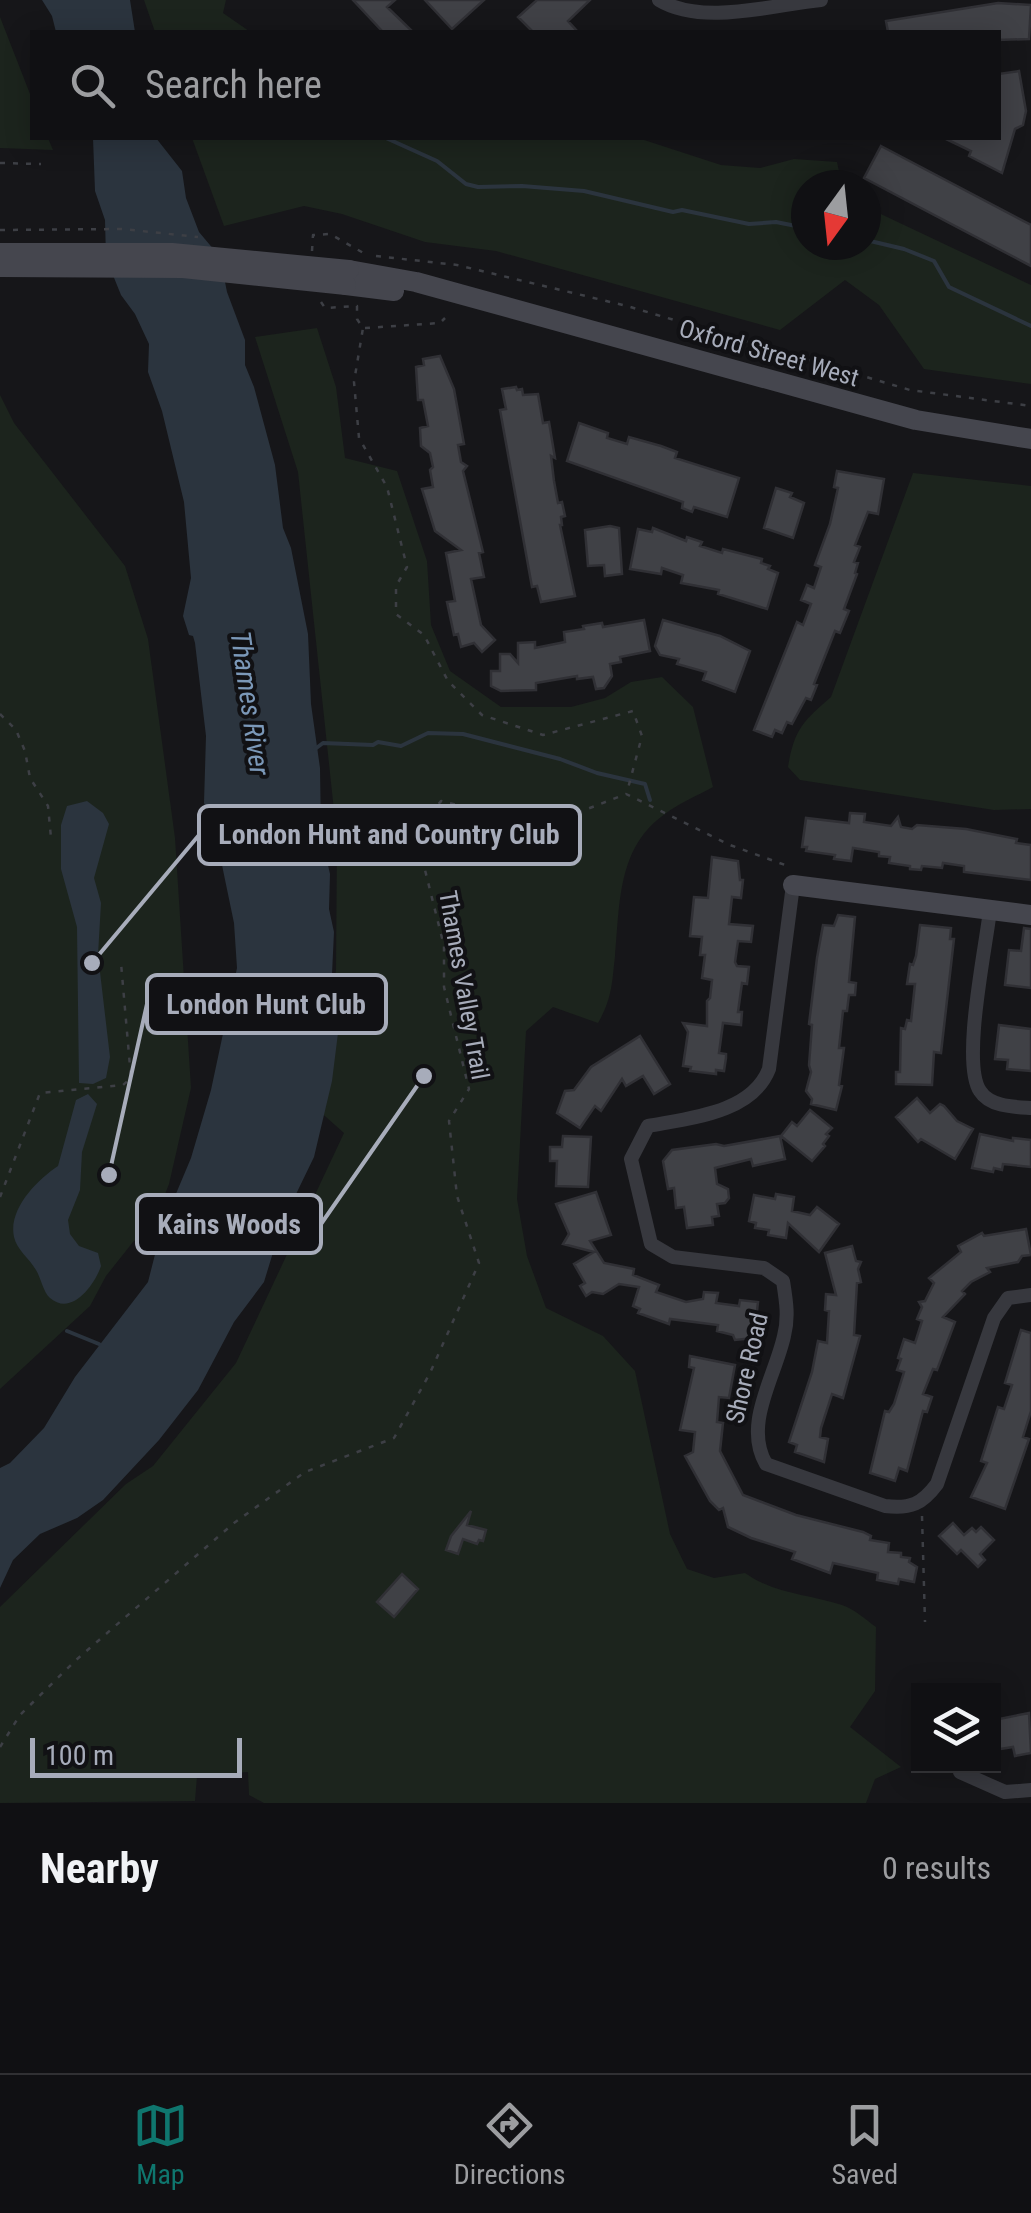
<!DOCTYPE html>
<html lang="en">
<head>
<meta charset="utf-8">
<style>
  body { margin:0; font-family:"Roboto Condensed",sans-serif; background:#1e1e21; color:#f1f3f6 }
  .controls { position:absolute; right:30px; bottom:30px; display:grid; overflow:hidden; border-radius:0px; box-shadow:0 5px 25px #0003 }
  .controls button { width:90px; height:90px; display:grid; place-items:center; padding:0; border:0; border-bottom:2px solid #303033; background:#101013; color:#f1f3f6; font:50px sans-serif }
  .compass { position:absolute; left:791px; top:170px; width:90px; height:90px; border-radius:50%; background:#101013; box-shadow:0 5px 25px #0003; rotate:195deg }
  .scale { position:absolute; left:30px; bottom:25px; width:212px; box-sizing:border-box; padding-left:10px; border:5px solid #a7acba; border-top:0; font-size:28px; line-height:35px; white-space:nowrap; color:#a7acba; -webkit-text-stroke:8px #111114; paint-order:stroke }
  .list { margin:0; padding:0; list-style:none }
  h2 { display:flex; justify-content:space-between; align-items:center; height:130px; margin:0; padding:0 40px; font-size:42px }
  h2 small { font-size:32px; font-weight:400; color:#9c9da0 }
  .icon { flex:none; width:55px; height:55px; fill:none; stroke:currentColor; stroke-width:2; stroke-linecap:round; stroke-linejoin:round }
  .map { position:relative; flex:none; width:1031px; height:1803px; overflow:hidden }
  .search { position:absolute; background:#101013; box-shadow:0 5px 25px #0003; left:30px; right:30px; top:30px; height:110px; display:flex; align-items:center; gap:25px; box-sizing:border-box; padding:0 35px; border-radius:0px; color:#9c9da0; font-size:38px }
  .sheet { height:270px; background:#101013 }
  nav { display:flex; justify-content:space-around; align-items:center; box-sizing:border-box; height:140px; border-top:2px solid #303033; background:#101013; font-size:28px; color:#9c9da0 }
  nav a { display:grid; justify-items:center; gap:5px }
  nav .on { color:#0f766e }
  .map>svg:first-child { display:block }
  .green { fill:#1c241d }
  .water { fill:#2b343e }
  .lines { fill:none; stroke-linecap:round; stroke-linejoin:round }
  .stream { stroke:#2b343e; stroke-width:4 }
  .building { fill:#404146; stroke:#303035; stroke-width:2.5 }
  .path { stroke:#3d3f45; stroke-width:2.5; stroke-dasharray:5 8; stroke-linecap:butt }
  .street { stroke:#37383e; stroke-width:14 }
  .secondary { stroke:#45464e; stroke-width:20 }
  .path-bridge { stroke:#3d3f45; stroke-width:2.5; stroke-dasharray:5 8; stroke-linecap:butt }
  .secondary-bridge { stroke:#45464e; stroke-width:20 }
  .labels { text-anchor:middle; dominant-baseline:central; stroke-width:8; stroke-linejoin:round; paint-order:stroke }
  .street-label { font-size:25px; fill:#a7acba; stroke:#111114 }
  .water-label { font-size:28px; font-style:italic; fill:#7b98b8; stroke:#111114 }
  .leader { fill:none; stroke:#a7acba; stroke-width:4 }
  .callout-dot { fill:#a7acba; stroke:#111114; stroke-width:4 }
  .callout { fill:#111114; stroke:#a7acba; stroke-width:4 }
  .callout-label { font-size:28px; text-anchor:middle; font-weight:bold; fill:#a7acba }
</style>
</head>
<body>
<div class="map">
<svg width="1031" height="1803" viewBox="0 0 1031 1803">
  <rect width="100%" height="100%" fill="#161619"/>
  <path class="green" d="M144 0H226L223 13 249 31 292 32H155Z
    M0 17 32 99V138H48L53 150 0 148Z
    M192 138H638L721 165 760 168 794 159 837 162 842 185H806V245H866V207L1031 285V384L924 369 879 305 845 280 780 330 496 251 425 242 342 214 304 206 224 226Z
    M317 328 336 387 345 458 397 471 427 561 431 625 450 671 501 707H571L605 698 631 682 662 677 693 707 713 787C697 796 679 803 665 814 617 847 620 905 615 956 612 983 612 999 598 1023L553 1007 526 1031 517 1199 527 1256 546 1308 603 1336 635 1371 670 1534 687 1569 714 1578 745 1573C775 1594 808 1594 842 1605 854 1609 865 1619 876 1627L875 1691 850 1727 901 1767 875 1779 866 1803H264L249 1795 248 1772 197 1776 195 1801 0 1803V1607L126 1484 153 1466 236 1363 344 1133 317 1109 324 1089 336 969 337 839 298 472 255 337Z
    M0 395 14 423 125 566 148 639 175 838 191 1088 169 1184 153 1225 133 1242 106 1276 90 1306 0 1389Z
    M913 473 1031 486V809L994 810 800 780 788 767C794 730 803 721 831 697Z"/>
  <path class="water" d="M42 0H130L135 32H56L52 16Z
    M93 138H156L182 171 186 198 199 232 220 257 227 292 245 340V365L254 387 275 465 283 528 291 548 308 634 311 704 320 768 321 834 330 874 329 909 334 932 331 995 340 1017 332 1081 314 1157 282 1223 264 1282 234 1322 198 1390 159 1440 103 1500 77 1518 40 1534 13 1560 0 1588V1468L10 1463 44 1428 75 1377 148 1282 162 1227 191 1158 211 1090 237 968 234 923 223 870 217 838 204 803 206 736 195 643 193 636 189 635 183 616 191 578 184 502 162 411 148 372 149 344 135 314 121 295 106 258 105 220 95 191Z
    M87 801 103 813 109 824 94 878 101 903 98 955 110 1057 106 1078 93 1084 79 1083 77 927 61 869V825L67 806Z
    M88 1094 97 1104 82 1152 80 1190 68 1220 70 1234 79 1246 98 1253 101 1266C95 1284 72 1317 50 1298 43 1292 41 1278 36 1270 29 1258 17 1250 14 1237 8 1209 37 1180 58 1166L76 1100Z"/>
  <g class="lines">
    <path class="stream" d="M386 138 437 161 466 184 478 187 522 186 584 191 673 212 682 210 749 224 776 222 806 228
      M866 240 904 249 934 261 949 287 1031 326
      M315 749 323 743 373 745 378 742 401 746 428 733 463 734 560 759 597 773 645 784 650 800
      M67 1331 99 1344"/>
  </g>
  <path class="building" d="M353 0H395L387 7 413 32H383Z
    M425 0H484L452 29Z
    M537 0H590L568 21 578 32H533L518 17Z
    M998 3 1031 5 1029 39 998 40V32H888L886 21Z
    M1019 71 1026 111 1023 125 1015 129 1002 173 969 156 971 151 944 138H998V74Z
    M881 146 1031 225V266L864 178Z
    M440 356 454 389 464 444 458 445 461 462 467 466 463 471 483 552 479 553 484 577 471 579 481 625 495 640 482 652 474 643 461 647 458 634 454 635 447 602 455 601 446 553 461 550 435 531 422 489 433 487 430 470 433 467 430 453 421 446 420 428 428 426 423 400H418L416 367 424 365 423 359Z
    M516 387 517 390 522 389 523 395 538 394 543 423 549 422 555 458 551 456 554 481 558 503 562 502 565 516 561 517 562 525H560L575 596 541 602 537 586 532 587 500 410 506 409 502 389Z
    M579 423 608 433 607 438 627 444 629 437 661 446 677 452 675 458 739 478 727 517 694 507 692 512 682 508 683 502 567 461Z
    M837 471 884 479 878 514 868 512 855 545 860 547 854 562 858 563 855 573 857 574 844 609 849 611 840 633 835 631 814 684 817 685 811 700 806 698 792 724 787 722 782 733 775 730 772 737 754 730 797 622 803 625 811 604 801 600 807 585 814 588 821 567 815 565 830 524 838 488 834 487Z
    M776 488 792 493 790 497 804 503 793 538 764 528Z
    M610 526 619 528 622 574 605 576 604 565 588 566 585 530Z
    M653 528 686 541 687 537 702 542 700 546 722 553 723 549 762 559 761 563 770 566 768 569 778 573 767 609 718 594 719 590 681 583 683 575 662 568 661 574 630 569 638 529 652 532Z
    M644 620 650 651 620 657 621 662 610 664 612 676 604 688 596 689 593 677 577 679V676L536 683V690L501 691 491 686V671H500V654H510L518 663V643L535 642V648L565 642 564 632 584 629 583 626 602 623 603 627Z
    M663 620 720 636 750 651 735 692 703 680 706 672 677 664 679 659 660 655 655 646Z
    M850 813 865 814 864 822 891 826 898 817 901 827 912 829 917 825 966 829 1017 839 1016 843 1031 845V880L964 872V866L943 863 942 868 922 866 921 870 910 869V866L889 863 890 857 879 856V852L853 848 851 861 834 859 835 855 806 851 807 847H802L806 818 849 823Z
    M712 857 738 861 740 880H743L741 898 732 897 729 924 753 926 751 942 738 941 735 962 737 966 749 967 747 984 742 983 738 1012H742L741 1025 723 1023 719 1053 726 1054V1058L724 1071 716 1070V1074L690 1071 691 1067 683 1066 688 1032 683 1023 707 1026V1001L710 998 712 980 702 978 705 955H700L702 937 690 936 694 897 708 898Z
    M838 915 855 917 849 982 856 983 855 995H849L847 1011H843L839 1048H844L839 1085 842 1086 836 1110 811 1104 812 1099 806 1091 811 1072 809 1065 812 1025 809 1024 817 958 823 925 834 926Z
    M920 925 951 928 950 939H954L941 1053 934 1052 932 1085 896 1084V1072H900L901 1028 905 1029 907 1020 911 1021 915 984H907L910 964 913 965 916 956Z
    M1024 928 1031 929V988L1005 985 1009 950 1021 951Z
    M999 1025 1031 1029V1071L1007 1069 1008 1060 995 1059Z
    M640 1036 670 1084 654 1094 643 1076 626 1086 622 1079 601 1111 595 1106 580 1128 557 1113 565 1091 574 1090 591 1067Z
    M917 1098 930 1113 940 1104 944 1106 957 1121 973 1129 955 1159 921 1139 918 1142 896 1117Z
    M810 1110 832 1128 826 1134 829 1136 823 1144 825 1146 812 1161 781 1136 792 1122 797 1126Z
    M980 1134 1013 1141V1138L1031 1140V1167L1003 1164 1002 1170 994 1168 993 1172 972 1168Z
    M563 1136 591 1137 588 1187 556 1186 557 1161H550V1147H562Z
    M780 1136 785 1159 753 1166 751 1159 715 1168 717 1184 728 1189 729 1198 725 1203 717 1204 719 1216 712 1217 713 1225 687 1228 684 1207 676 1208 674 1188 668 1189 663 1161 672 1150 716 1144 724 1146Z
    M596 1192 611 1235 590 1241 604 1263 634 1269 633 1275 659 1285 656 1292 686 1302 703 1299 704 1292 718 1293 716 1303 739 1306 740 1300 758 1302 754 1338 735 1340 733 1335 717 1331 718 1325 670 1319 669 1324 638 1313 640 1309 633 1306 639 1287 619 1284 603 1294 592 1292 586 1296 580 1286 585 1283 574 1264 594 1252 563 1244 569 1234 556 1204Z
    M776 1194 794 1197 792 1211 810 1215 817 1207 839 1224 819 1252 788 1223 786 1238 768 1235 769 1230 755 1228 756 1223 749 1221 754 1195 775 1199Z
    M1026 1229 1031 1255 1022 1256 1018 1262 987 1268 990 1272 971 1282 962 1291 965 1294 943 1317 955 1322 937 1370 933 1369 923 1394 932 1397 927 1412 923 1411 907 1471 899 1468 895 1481 870 1473 885 1411 889 1412 894 1404 904 1372 897 1370 901 1359 898 1358 904 1339 915 1343 922 1321 917 1319 922 1307 919 1302 925 1301 934 1283 929 1278 961 1252 958 1246 982 1233 984 1236Z
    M852 1246 856 1261 861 1262 858 1269 861 1282 857 1283 854 1335 860 1336 843 1398 832 1394 821 1428 820 1437 828 1439 824 1462 795 1452 797 1445 789 1442 812 1372 818 1341 827 1343 829 1311 825 1310 826 1294 836 1295 825 1253Z
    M1021 1330 1031 1333V1411L1023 1437 1029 1439 1005 1509 971 1497 987 1463 981 1461 998 1407 1004 1409 1012 1385 1005 1383Z
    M690 1356 735 1365 729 1398 719 1397 717 1422 723 1423 720 1451 743 1495 796 1515 863 1532 871 1536 870 1540 889 1543 888 1552 901 1553V1557L910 1558 909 1562 917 1567 914 1582 899 1579 898 1584 877 1580 878 1573 833 1563 830 1573 792 1559 795 1552 751 1538 728 1527 723 1508 719 1510 710 1501 685 1456 693 1452 695 1432 680 1430 694 1368 689 1367Z
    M471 1511 467 1525 486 1530 483 1541 479 1540 477 1544 463 1539 458 1554 446 1550 451 1536Z
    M953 1523 964 1535 972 1528 976 1532 981 1527 994 1540 980 1554 985 1560 978 1567 961 1550 957 1554 939 1536Z
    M402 1574 418 1589 394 1617 377 1602Z
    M1029 1713 1031 1753 1015 1756 1013 1747 994 1750V1720Z"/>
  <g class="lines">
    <path class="path" d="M0 163 41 164
      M312 251 313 235 330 234 367 255
      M376 256 457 265 627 306 910 390 1031 406
      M321 302 325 308 357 306V319L363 328 354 382 359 438 387 487 407 567 396 586V614L424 635 448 681 482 715 543 735 633 711 642 736 627 792
      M365 328 440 323 445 318
      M0 714 16 730 25 751 30 778 48 806 51 838
      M0 1197 40 1093 123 1085 131 1078 121 963
      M922 1516 925 1622
      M0 1747 20 1715 76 1660 234 1523 305 1472 394 1438 430 1373 479 1263 457 1196 449 1121 469 1089 444 987V946L419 846 426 820 441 801 517 820 564 818 626 794 730 845 785 865"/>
    <path class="street" d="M659 0C702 26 772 5 821 0
      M793 885 769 1069C752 1113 690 1118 648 1126L631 1159 651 1244 673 1257 764 1268 783 1281C786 1300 789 1317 784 1336 775 1377 743 1424 766 1464L885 1506C911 1509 922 1504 937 1484L994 1318 1008 1298 1031 1295
      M990 910C986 947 961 1063 980 1091 990 1107 1015 1107 1031 1108
      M960 1772 1005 1792 1031 1790"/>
    <path class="secondary" d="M349 270 416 282 916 420 1031 439
      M346 285 394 291
      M793 885 1031 915"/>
    <path class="path-bridge" d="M0 230 123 229 198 237"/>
    <path class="secondary-bridge" d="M0 253H172L349 270
      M0 267 183 268 346 285"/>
  </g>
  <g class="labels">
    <g class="street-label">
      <text transform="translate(769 353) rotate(16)">Oxford Street West</text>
      <text transform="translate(464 985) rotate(80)">Thames Valley Trail</text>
      <text transform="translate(747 1368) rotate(-77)">Shore Road</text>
    </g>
    <g class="water-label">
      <text transform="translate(250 703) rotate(82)">Thames River</text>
    </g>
  </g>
  <path class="leader" d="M92 963L199 835M109 1175L147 1004M424 1076L321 1224"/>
  <g class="callout-dot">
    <circle cx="92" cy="963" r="10"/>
    <circle cx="109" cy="1175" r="10"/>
    <circle cx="424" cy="1076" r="10"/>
  </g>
  <g class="callout">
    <rect x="199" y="806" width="381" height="58" rx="10"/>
    <rect x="147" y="975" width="239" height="58" rx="10"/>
    <rect x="137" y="1195" width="184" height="58" rx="10"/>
  </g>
  <g class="callout-label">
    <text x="389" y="844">London Hunt and Country Club</text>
    <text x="266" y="1014">London Hunt Club</text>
    <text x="229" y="1234">Kains Woods</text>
  </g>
</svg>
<div class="controls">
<button><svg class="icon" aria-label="layers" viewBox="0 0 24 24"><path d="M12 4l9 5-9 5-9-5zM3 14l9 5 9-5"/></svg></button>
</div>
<svg class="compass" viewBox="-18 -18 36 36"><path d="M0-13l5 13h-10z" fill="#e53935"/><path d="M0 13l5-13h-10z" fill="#9c9da0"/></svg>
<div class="scale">100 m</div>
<div class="search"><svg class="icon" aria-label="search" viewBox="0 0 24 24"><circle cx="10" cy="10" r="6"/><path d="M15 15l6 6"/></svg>Search here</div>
</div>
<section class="sheet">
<h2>Nearby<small>0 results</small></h2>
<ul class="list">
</ul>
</section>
<nav>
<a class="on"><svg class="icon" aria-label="map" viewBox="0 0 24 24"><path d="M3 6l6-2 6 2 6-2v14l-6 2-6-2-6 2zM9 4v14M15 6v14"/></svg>Map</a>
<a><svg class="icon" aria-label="directions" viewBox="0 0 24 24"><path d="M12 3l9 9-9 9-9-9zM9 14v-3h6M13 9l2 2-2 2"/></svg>Directions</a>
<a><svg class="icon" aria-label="saved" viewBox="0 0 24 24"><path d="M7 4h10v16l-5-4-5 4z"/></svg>Saved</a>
</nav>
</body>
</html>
